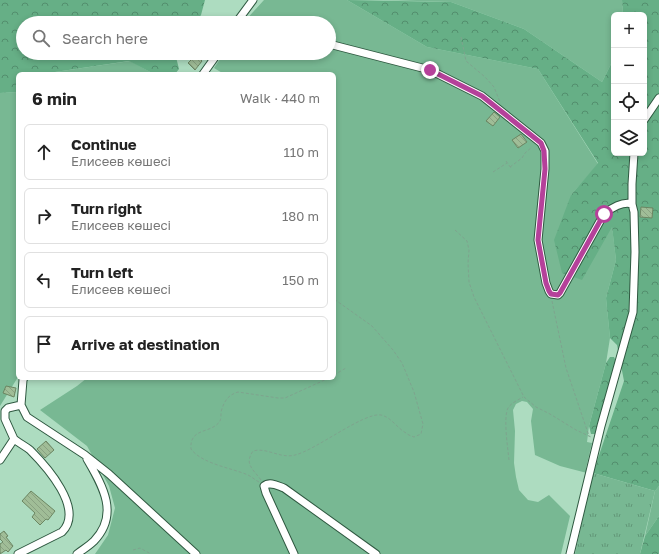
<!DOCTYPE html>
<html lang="en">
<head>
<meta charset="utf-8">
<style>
  body { margin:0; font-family:"Golos Text",sans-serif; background:#f2f2f2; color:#222 }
  .controls { position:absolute; right:12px; top:12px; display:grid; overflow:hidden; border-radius:6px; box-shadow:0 2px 6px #0003 }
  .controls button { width:36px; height:36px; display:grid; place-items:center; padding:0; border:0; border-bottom:1px solid #e0e0e0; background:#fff; color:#222; font:20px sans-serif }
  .stop { position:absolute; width:12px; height:12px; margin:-9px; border:3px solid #b5419a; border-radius:50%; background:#fff }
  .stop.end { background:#b5419a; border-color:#fff; box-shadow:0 1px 4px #0008 }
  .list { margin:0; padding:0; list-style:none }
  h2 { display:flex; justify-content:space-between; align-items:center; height:52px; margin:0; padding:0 16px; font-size:17px }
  h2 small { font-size:13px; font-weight:400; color:#767676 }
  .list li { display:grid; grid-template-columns:26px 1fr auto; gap:12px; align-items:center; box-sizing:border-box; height:56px; margin:0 8px 8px; padding:0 8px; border:1px solid #e0e0e0; border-radius:6px }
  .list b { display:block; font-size:15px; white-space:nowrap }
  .list p { margin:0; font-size:13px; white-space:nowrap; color:#767676 }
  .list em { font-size:13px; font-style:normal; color:#767676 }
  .icon { flex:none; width:22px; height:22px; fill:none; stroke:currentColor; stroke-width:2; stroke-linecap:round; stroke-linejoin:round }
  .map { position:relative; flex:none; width:659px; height:554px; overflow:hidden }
  .search { position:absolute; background:#fff; box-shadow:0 2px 6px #0003; left:16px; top:16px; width:320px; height:44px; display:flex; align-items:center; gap:10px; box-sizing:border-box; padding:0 14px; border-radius:22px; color:#767676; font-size:15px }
  .panel { position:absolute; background:#fff; box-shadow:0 2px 6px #0003; left:16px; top:72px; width:320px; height:308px; border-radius:6px }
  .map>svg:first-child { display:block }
  .grass { fill:#78b893 }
  .forest { fill:url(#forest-crowns) }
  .park { fill:url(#park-tufts) }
  .building { fill:url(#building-back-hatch); stroke:#6b8662 }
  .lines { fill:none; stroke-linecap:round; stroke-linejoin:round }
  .minor-casing { stroke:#2f5941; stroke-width:9 }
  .path { stroke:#7ea48e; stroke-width:1; stroke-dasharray:3 2; stroke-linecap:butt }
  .minor { stroke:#fff; stroke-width:7 }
  .route { stroke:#b5419a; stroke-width:5 }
</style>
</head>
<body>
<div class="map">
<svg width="659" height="554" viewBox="0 0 659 554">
  <defs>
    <pattern id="forest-crowns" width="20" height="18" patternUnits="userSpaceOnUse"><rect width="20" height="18" fill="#66af86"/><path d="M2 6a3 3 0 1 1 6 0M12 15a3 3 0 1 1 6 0" fill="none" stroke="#538e6d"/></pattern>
    <pattern id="park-tufts" width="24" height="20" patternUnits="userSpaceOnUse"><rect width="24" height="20" fill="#78b893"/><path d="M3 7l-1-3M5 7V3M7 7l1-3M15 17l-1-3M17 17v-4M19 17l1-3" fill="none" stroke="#619677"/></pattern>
    <pattern id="building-back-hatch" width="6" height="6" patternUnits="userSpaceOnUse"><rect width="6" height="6" fill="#a0bd97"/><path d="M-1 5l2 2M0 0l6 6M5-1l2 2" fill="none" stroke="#89a282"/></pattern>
  </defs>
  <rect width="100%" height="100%" fill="#addcc0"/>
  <path class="grass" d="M264 0H347L427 47 538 69 598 164 571 195 612 226 616 260 606 298 610 338 606 363 589 426 587 442 592 443 586 468 587 473 560 466 535 455 531 421 533 409 527 402 522 401 516 404 513 410 515 431 514 463 516 477 519 490 528 500 538 502 549 495 570 516 561 554H95L108 535 115 508 109 486 87 446 40 410 77 386 87 378H334V74H224L214 68 224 53H329V23H243Z
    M383 0H622L623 15H614V58L602 82 524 29 451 2Z
    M130 61 154 74H53L55 72Z
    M18 92V377L0 406V93Z
    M659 486V516L645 536 655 491Z"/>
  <path class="forest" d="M0 0H205L201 15 195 23H23V53H175L179 69 175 74H154L129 61 55 72 53 74H18V92L0 93Z
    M347 0 451 2 524 29 602 82 614 58V153H644V15H623L622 0H659V486L655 491 593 473 624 381 617 345 610 338 606 298 616 260 612 227 582 280 562 273 554 240 571 195 598 163 538 69 427 47Z
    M610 357H614L616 361 597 428 595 434H591L589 426 606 363Z
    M659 516V554H640L645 536Z"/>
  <path class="park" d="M593 473 655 491 640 554H575Z"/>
  <path class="building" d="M199 54 203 57 201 60 202 61 195 70 188 63 195 56 196 58Z
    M494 112 500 117 493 126 486 121Z
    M521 134 527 142 518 148 512 140Z
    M641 207 653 208 652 218 640 217Z
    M6 386 16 388 14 397 3 393Z
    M46 441 54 450 45 458 37 449Z
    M31 491 55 511 48 520 46 519 40 525 32 517 35 513 22 501Z
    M4 531 8 536 6 537 13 546 8 552 6 550 0 554V544L3 542 0 539V534Z"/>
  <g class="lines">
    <defs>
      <path id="minor" d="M236 23 253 0
        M329 44 430 70 482 96 541 143 545 151V169L538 240 546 283 549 291 551 294 558 295 560 293 604 214C611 208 623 201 632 204
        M203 74 218 53
        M644 120 659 98
        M24 378 23 380 21 405 27 417 85 455 109 474 196 554
        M14 439C19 443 25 446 30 450 46 466 85 509 62 532L18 554
        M0 460 14 439 5 419V411L8 408 21 405
        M77 554C82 550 89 546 94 541 120 514 102 485 87 459
        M294 554 266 493 264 486C270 481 278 486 284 488L376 554
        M570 554 601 426 633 312 635 252 634 212 632 204V184L634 153"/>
    </defs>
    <use href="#minor" class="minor-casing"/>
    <path class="path" d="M461 37 466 61 485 77 494 87 500 102
      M506 161 511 168
      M510 167 522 158 525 153 532 147
      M493 172 507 163
      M455 230 467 241 469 250 468 263 469 282 474 297 524 397 536 407 550 414 576 430 591 437
      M552 301 566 368 589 436
      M334 375 346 368
      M509 460C508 449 503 418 508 408 511 403 518 400 523 397
      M261 480C253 469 244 464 253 451 267 447 280 459 295 455 316 450 364 412 381 415 391 417 397 428 406 433 408 435 411 436 414 437L421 434 423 424 414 392 402 363 393 350 372 326 334 299
      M259 482C255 480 252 477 248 475 232 468 202 464 191 449 189 427 212 434 220 421 221 419 221 415 221 412 224 401 228 395 238 392L278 398H285L329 378
      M133 550 140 548 151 554"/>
    <use href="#minor" class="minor"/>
  </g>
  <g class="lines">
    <path class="route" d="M430 70 482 96 541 143 544 151 545 169 538 240 546 283 549 291 551 294 558 295 560 293 604 214"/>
  </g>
</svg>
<div class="controls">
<button>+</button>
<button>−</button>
<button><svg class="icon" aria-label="locate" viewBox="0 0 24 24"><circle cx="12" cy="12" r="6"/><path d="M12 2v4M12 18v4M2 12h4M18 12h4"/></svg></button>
<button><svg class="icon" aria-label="layers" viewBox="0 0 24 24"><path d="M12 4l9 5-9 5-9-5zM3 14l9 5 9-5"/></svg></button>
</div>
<div class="stop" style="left:604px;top:214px"></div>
<div class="stop end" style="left:430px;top:70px"></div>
<div class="search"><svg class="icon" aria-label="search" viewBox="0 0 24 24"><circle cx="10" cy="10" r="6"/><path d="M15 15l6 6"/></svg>Search here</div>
<section class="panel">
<h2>6 min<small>Walk · 440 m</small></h2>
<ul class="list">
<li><svg class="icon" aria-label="ahead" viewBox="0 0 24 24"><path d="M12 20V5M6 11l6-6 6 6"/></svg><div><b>Continue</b><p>Елисеев көшесі</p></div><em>110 m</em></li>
<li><svg class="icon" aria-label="right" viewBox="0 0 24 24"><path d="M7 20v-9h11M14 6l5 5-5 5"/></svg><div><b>Turn right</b><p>Елисеев көшесі</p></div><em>180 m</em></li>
<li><svg class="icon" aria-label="left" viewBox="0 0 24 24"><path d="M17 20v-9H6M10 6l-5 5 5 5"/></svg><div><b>Turn left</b><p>Елисеев көшесі</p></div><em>150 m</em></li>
<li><svg class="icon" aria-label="arrive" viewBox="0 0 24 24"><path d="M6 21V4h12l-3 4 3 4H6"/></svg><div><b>Arrive at destination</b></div></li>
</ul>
</section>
</div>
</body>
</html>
